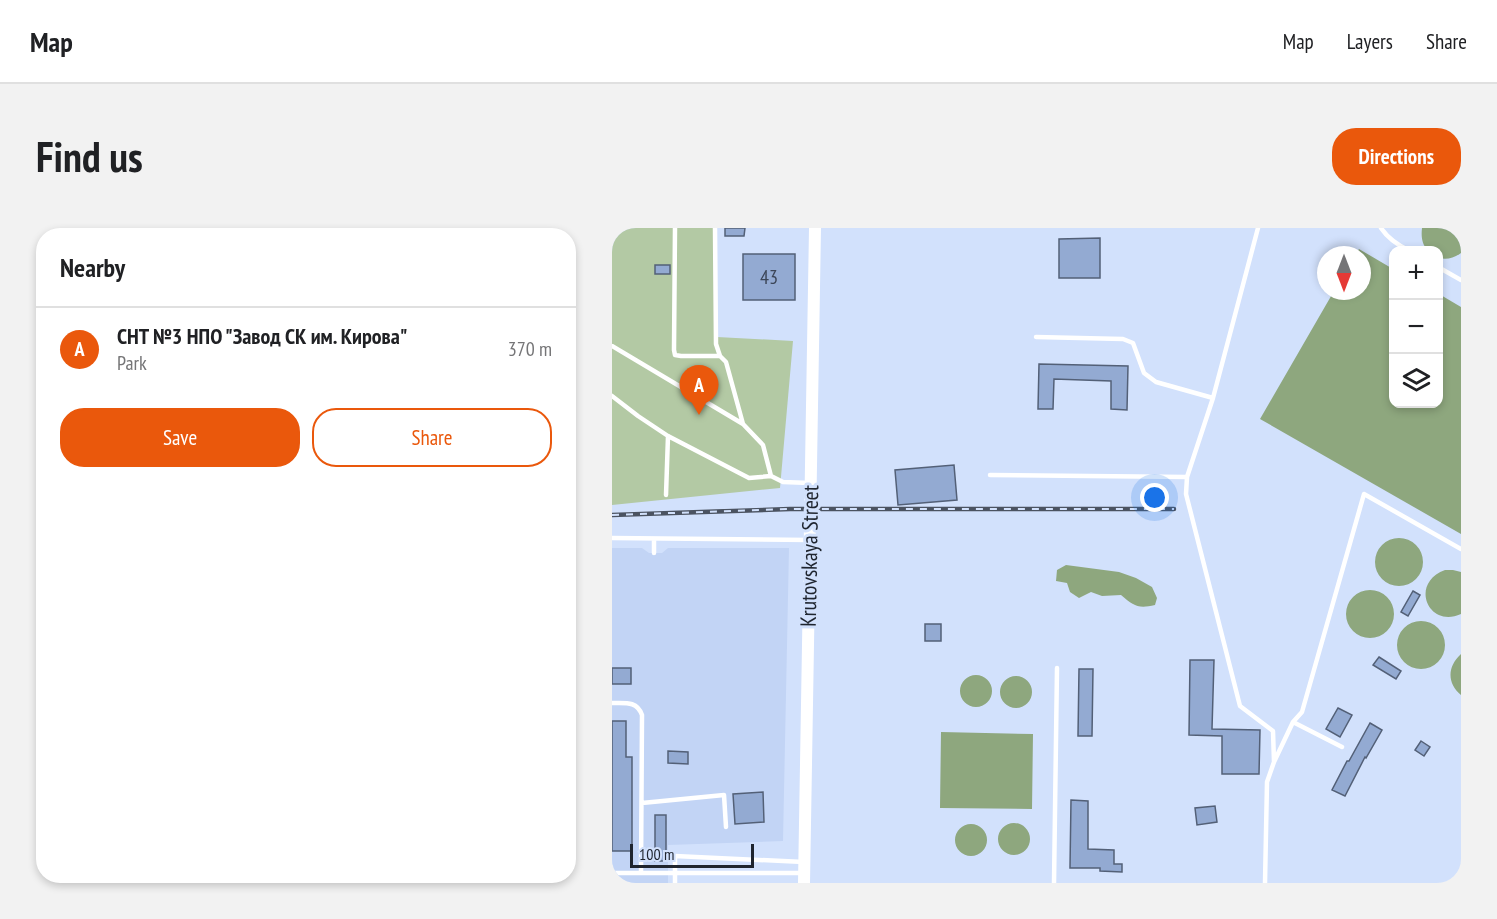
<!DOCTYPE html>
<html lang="en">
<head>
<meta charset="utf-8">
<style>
  body { margin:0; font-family:"PT Sans Narrow",sans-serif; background:#f2f2f2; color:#202124 }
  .controls { position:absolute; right:18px; top:18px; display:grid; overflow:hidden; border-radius:12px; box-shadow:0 3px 9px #0003 }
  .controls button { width:54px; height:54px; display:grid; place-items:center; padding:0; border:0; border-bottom:2px solid #e0e0e0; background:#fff; color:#202124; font:30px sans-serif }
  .compass { position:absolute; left:705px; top:18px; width:54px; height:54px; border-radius:50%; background:#fff; box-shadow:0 3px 9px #0003; rotate:180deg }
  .scale { position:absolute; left:18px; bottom:15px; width:124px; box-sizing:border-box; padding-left:6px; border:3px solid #1f252f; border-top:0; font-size:16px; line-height:21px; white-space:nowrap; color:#1f252f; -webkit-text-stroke:4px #d2e1fc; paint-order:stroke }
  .you { position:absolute; left:543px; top:270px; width:21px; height:21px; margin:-15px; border:4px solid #fff; border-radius:50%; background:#1a73e8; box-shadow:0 0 0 9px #1a73e833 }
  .badge { display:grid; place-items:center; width:39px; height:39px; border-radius:50%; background:#ea580c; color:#fff; font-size:20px; font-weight:700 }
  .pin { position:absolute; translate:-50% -50px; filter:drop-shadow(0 2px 3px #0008) }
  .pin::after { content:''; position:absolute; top:32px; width:21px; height:18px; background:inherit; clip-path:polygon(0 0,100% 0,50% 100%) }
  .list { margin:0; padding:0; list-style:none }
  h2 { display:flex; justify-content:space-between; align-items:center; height:78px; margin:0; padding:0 24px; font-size:26px }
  h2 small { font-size:20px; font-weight:400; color:#757577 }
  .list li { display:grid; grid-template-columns:39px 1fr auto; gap:18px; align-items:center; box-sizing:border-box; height:84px; padding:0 24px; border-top:2px solid #e0e0e0 }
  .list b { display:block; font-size:22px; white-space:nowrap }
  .list p { margin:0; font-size:20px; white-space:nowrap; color:#757577 }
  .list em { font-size:20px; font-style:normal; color:#757577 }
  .actions { display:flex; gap:12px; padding:18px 24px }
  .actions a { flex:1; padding:14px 0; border:2px solid #ea580c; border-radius:24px; text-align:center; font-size:21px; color:#ea580c }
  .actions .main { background:#ea580c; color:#fff }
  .icon { flex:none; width:33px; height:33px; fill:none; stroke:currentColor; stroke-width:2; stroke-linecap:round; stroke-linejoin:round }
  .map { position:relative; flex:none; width:849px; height:655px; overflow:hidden; border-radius:24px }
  header { display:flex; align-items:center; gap:36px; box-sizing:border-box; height:84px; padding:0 30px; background:#fff; border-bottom:2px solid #e0e0e0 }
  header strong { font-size:28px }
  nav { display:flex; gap:33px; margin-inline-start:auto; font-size:21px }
  .intro { display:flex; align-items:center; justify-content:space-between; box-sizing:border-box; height:144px; padding:0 36px }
  h1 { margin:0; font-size:42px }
  .button { padding:15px 27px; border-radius:24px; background:#ea580c; color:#fff; font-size:21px; font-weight:700 }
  main { display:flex; gap:36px; padding:0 36px }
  aside { flex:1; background:#fff; border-radius:24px; box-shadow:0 3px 9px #0003 }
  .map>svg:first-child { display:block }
  .built { fill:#c2d4f5 }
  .green { fill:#b3c9a4 }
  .water { fill:#8ea77e }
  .building { fill:#93aad2; stroke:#536077; stroke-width:1.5 }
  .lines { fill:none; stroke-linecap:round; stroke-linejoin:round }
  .service { stroke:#fff; stroke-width:4.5 }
  .tertiary { stroke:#fff; stroke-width:12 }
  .rail-casing { stroke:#4b5361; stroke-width:4.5 }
  .rail { stroke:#d2e1fc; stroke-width:2; stroke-dasharray:7; stroke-linecap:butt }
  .labels { text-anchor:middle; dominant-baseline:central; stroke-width:6; stroke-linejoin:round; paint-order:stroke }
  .number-label { font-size:20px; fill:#3c4658 }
  .street-label { font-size:22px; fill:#1f252f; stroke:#d2e1fc }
</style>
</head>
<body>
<header>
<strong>Map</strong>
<nav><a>Map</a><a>Layers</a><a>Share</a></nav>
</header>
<div class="intro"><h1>Find us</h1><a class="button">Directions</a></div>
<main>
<aside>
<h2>Nearby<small></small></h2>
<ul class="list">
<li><span class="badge">A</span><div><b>СНТ №3 НПО &quot;Завод СК им. Кирова&quot;</b><p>Park</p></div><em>370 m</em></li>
</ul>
<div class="actions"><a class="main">Save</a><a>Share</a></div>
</aside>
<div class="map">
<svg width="849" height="655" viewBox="0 0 849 655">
  <rect width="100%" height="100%" fill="#d2e1fc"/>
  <path class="built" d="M0 320H30L37 325H50L56 320H177L171 613 56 617V655H0Z"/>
  <path class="green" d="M0 0H105V109L181 113 168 260 0 277Z"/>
  <path class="water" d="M810 0H849V25C842 30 835 32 827 30L826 22H815C810 15 809 9 810 0Z
    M747 21 781 41 782 176H826L827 66 849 79V306L648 191 722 63H750V27H743Z
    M763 334a24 24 0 1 1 48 0a24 24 0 1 1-48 0Z
    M454 337 507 344 524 350 540 359 545 370 543 377C526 381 522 378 509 367L490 368 479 364 467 370 458 364 455 355 444 353 445 342Z
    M833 342H841L849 344V386C816 401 797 355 833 342Z
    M734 386a24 24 0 1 1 48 0a24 24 0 1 1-48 0Z
    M785 417a24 24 0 1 1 48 0a24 24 0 1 1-48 0Z
    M849 426V467C835 455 835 439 849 426Z
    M348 463a16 16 0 1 1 32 0a16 16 0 1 1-32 0Z
    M388 464a16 16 0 1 1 32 0a16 16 0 1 1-32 0Z
    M329 504 421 506 420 581 328 580Z
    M386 611a16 16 0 1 1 32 0a16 16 0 1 1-32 0Z
    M343 612a16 16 0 1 1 32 0a16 16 0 1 1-32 0Z"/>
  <path class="building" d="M113 0H133L132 8H113Z
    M488 10V50H447V11Z
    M131 26H183V72H131Z
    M43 37H58V46H43Z
    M427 136 516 138 515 182 499 181V153L442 151 441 181H426Z
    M342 237 345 272 286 277 283 242Z
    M801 363 808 367 796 388 789 384Z
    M313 396H329V413H313Z
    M767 429 789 443 784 451 761 437Z
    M578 432H602L600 501 648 502 647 546H610V508L577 507Z
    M0 440H19V456H0Z
    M467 441H481L480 508H466Z
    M726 480 740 487 728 509 714 501Z
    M0 493H14V529H20V623H0Z
    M758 495 770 502 754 530 753 529 733 568 720 562 735 533H737Z
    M809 513 818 519 812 528 803 522Z
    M56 523 76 524V536L56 535Z
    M151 564 152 594 123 596 121 566Z
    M459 572 476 573V621L502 622V636H510V644L488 643V640H458Z
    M603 578 605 594 585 597 583 580Z
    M43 587H54V633H43Z"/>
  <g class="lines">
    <path class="service" d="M63 0 62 122 63 127 69 128H108
      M103 0 104 116 108 128 114 134 131 196
      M646 0 601 170 575 249 574 266 628 478 661 503 662 534
      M769 0C775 9 786 17 796 22
      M826 39 849 52
      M424 109 511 111 521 115 532 145 544 154 601 170
      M0 118 131 196 151 217 159 248
      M0 168 26 188 56 208 137 250 159 248 171 254 198 255
      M378 247 575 249
      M54 267 56 208
      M0 310 198 312
      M42 325V311
      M0 475C14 475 25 473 30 487L29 645
      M681 494 730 519
      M30 575 112 567 114 599
      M0 645H192
      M63 655V628L192 634
      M442 655 445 440
      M653 655 655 554 662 534 681 494 690 484 752 266 849 321"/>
    <path class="tertiary" d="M192 655 203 0"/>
    <defs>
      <path id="rail" d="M0 287 178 281H562"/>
    </defs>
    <use href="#rail" class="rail-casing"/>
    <use href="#rail" class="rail"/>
  </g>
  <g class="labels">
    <g class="number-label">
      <text x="157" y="49">43</text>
    </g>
    <g class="street-label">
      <text transform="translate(197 328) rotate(-89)">Krutovskaya Street</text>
    </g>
  </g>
</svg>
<div class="controls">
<button>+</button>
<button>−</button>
<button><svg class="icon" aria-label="layers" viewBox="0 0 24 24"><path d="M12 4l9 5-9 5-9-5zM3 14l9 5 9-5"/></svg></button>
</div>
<svg class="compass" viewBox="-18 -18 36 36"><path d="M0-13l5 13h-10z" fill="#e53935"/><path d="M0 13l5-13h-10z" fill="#757577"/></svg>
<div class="scale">100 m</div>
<div class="you"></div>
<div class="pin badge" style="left:87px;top:187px">A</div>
</div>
</main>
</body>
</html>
